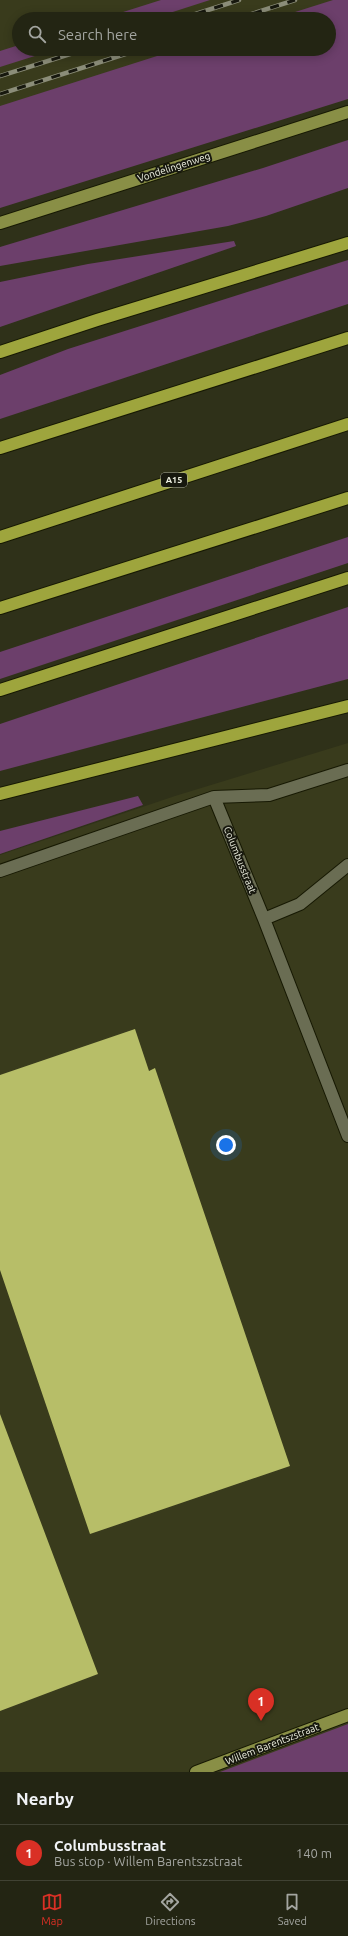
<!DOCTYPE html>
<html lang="en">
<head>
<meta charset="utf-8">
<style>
  body { margin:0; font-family:Ubuntu,sans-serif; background:#2f3121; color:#f1f3f6 }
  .you { position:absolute; left:226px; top:1145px; width:14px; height:14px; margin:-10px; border:3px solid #fff; border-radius:50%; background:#1a73e8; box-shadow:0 0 0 6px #1a73e833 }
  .badge { display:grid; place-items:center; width:26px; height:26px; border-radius:50%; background:#d93025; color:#fff; font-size:13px; font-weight:700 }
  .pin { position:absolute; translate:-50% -33px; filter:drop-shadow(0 1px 2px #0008) }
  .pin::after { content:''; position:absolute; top:21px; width:14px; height:12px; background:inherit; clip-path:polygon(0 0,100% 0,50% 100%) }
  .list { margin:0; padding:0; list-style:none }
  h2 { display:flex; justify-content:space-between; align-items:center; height:52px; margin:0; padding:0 16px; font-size:17px }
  h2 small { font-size:13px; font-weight:400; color:#a3a5a0 }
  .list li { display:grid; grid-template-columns:26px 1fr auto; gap:12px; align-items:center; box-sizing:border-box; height:56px; padding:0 16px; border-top:1px solid #404233 }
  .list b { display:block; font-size:15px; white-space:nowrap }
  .list p { margin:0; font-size:13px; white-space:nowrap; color:#a3a5a0 }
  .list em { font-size:13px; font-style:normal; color:#a3a5a0 }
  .icon { flex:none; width:22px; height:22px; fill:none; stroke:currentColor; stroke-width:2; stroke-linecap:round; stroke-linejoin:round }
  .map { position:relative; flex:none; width:348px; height:1772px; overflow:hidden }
  .search { position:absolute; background:#232513; box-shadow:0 2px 10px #0003; left:12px; right:12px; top:12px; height:44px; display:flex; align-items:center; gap:10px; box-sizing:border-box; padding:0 14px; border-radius:22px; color:#a3a5a0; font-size:15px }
  .sheet { height:108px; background:#232513 }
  nav { display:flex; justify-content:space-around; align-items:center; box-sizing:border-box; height:56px; border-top:1px solid #404233; background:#232513; font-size:11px; color:#a3a5a0 }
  nav a { display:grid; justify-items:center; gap:2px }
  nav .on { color:#d93025 }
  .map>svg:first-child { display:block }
  .built { fill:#393b1c }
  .green { fill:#6c3f6b }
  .building { fill:#b7be68 }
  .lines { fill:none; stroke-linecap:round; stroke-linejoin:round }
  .minor-casing { stroke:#171903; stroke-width:14 }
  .major-casing { stroke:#171903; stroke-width:14 }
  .highway-casing { stroke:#171903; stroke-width:14 }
  .minor { stroke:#6a6d53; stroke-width:12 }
  .major { stroke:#898f46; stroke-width:12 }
  .highway { stroke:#9ea53d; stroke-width:12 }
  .rail-casing { stroke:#8b8d79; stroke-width:4.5 }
  .rail { stroke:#17180e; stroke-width:3; stroke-dasharray:9; stroke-linecap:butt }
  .labels { text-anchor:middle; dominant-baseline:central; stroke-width:4; stroke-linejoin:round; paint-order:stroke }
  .shield { fill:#17180e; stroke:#afb1a3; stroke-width:1 }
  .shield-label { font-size:9px; font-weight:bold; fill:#f0f2e3 }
  .street-label { font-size:10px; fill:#f0f2e3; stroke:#17180e }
</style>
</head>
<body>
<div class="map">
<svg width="348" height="1772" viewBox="0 0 348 1772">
  <rect width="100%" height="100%" fill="#2f3119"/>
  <path class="built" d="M0 0H348L315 19H19V49H222L0 125Z
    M348 743V1772H0V855L175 796Z"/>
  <path class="green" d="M161 0H210L151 19H101Z
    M333 0H348V99L0 208V106L179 49H329V19H273Z
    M19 45V49H57L0 67V51Z
    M348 140V188L266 216 228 226 0 266V247L263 168Z
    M234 241 236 246 0 327V282L88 264Z
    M348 260V304L0 419V375L68 349Z
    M348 537V563L0 679V652Z
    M348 607V679L0 771V724Z
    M138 796 143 805 0 854V831Z
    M348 1724V1772H220Z"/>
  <path class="building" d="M135 1029 149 1071 155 1068 290 1466 90 1534 0 1270V1075Z
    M0 1414 98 1674 0 1711Z"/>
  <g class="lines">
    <defs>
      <path id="minor" d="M214 797 269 795 348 770
        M0 871 214 797 264 919 348 1136
        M264 919 300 904 348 865"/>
      <path id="major" d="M0 223 348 112
        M196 1772 348 1715"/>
      <path id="highway" d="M0 352 97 320 348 243
        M0 448 348 338
        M0 537 348 424
        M0 608 348 498
        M0 690 348 578
        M0 794 348 706"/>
    </defs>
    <use href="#minor" class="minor-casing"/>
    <use href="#major" class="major-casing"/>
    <use href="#highway" class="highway-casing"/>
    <use href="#minor" class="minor"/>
    <use href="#major" class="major"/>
    <use href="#highway" class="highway"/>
    <defs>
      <path id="rail" d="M180 19 239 0
        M236 19 295 0
        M0 76 86 49
        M0 94 141 49"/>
    </defs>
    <use href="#rail" class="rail-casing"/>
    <use href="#rail" class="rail"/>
  </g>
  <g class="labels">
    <rect class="shield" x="161" y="473" width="26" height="14" rx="3"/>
    <g class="shield-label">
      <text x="174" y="480">A15</text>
    </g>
    <g class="street-label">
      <text transform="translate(174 167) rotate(-18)">Vondelingenweg</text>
      <text transform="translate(240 860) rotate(68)">Columbusstraat</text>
      <text transform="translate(272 1744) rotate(-21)">Willem Barentszstraat</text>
    </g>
  </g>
</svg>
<div class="you"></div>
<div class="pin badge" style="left:261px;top:1721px">1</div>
<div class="search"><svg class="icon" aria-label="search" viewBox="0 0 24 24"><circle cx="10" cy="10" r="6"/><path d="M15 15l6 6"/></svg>Search here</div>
</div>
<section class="sheet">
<h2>Nearby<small></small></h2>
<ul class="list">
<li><span class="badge">1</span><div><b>Columbusstraat</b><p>Bus stop · Willem Barentszstraat</p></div><em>140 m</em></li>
</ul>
</section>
<nav>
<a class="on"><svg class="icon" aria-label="map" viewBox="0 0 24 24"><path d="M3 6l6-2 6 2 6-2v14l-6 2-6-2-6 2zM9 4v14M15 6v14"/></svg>Map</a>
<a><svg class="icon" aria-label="directions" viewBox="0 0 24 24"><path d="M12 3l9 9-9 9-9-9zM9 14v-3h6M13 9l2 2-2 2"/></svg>Directions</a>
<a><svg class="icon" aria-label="saved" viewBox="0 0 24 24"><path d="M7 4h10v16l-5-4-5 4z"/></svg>Saved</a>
</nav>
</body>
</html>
